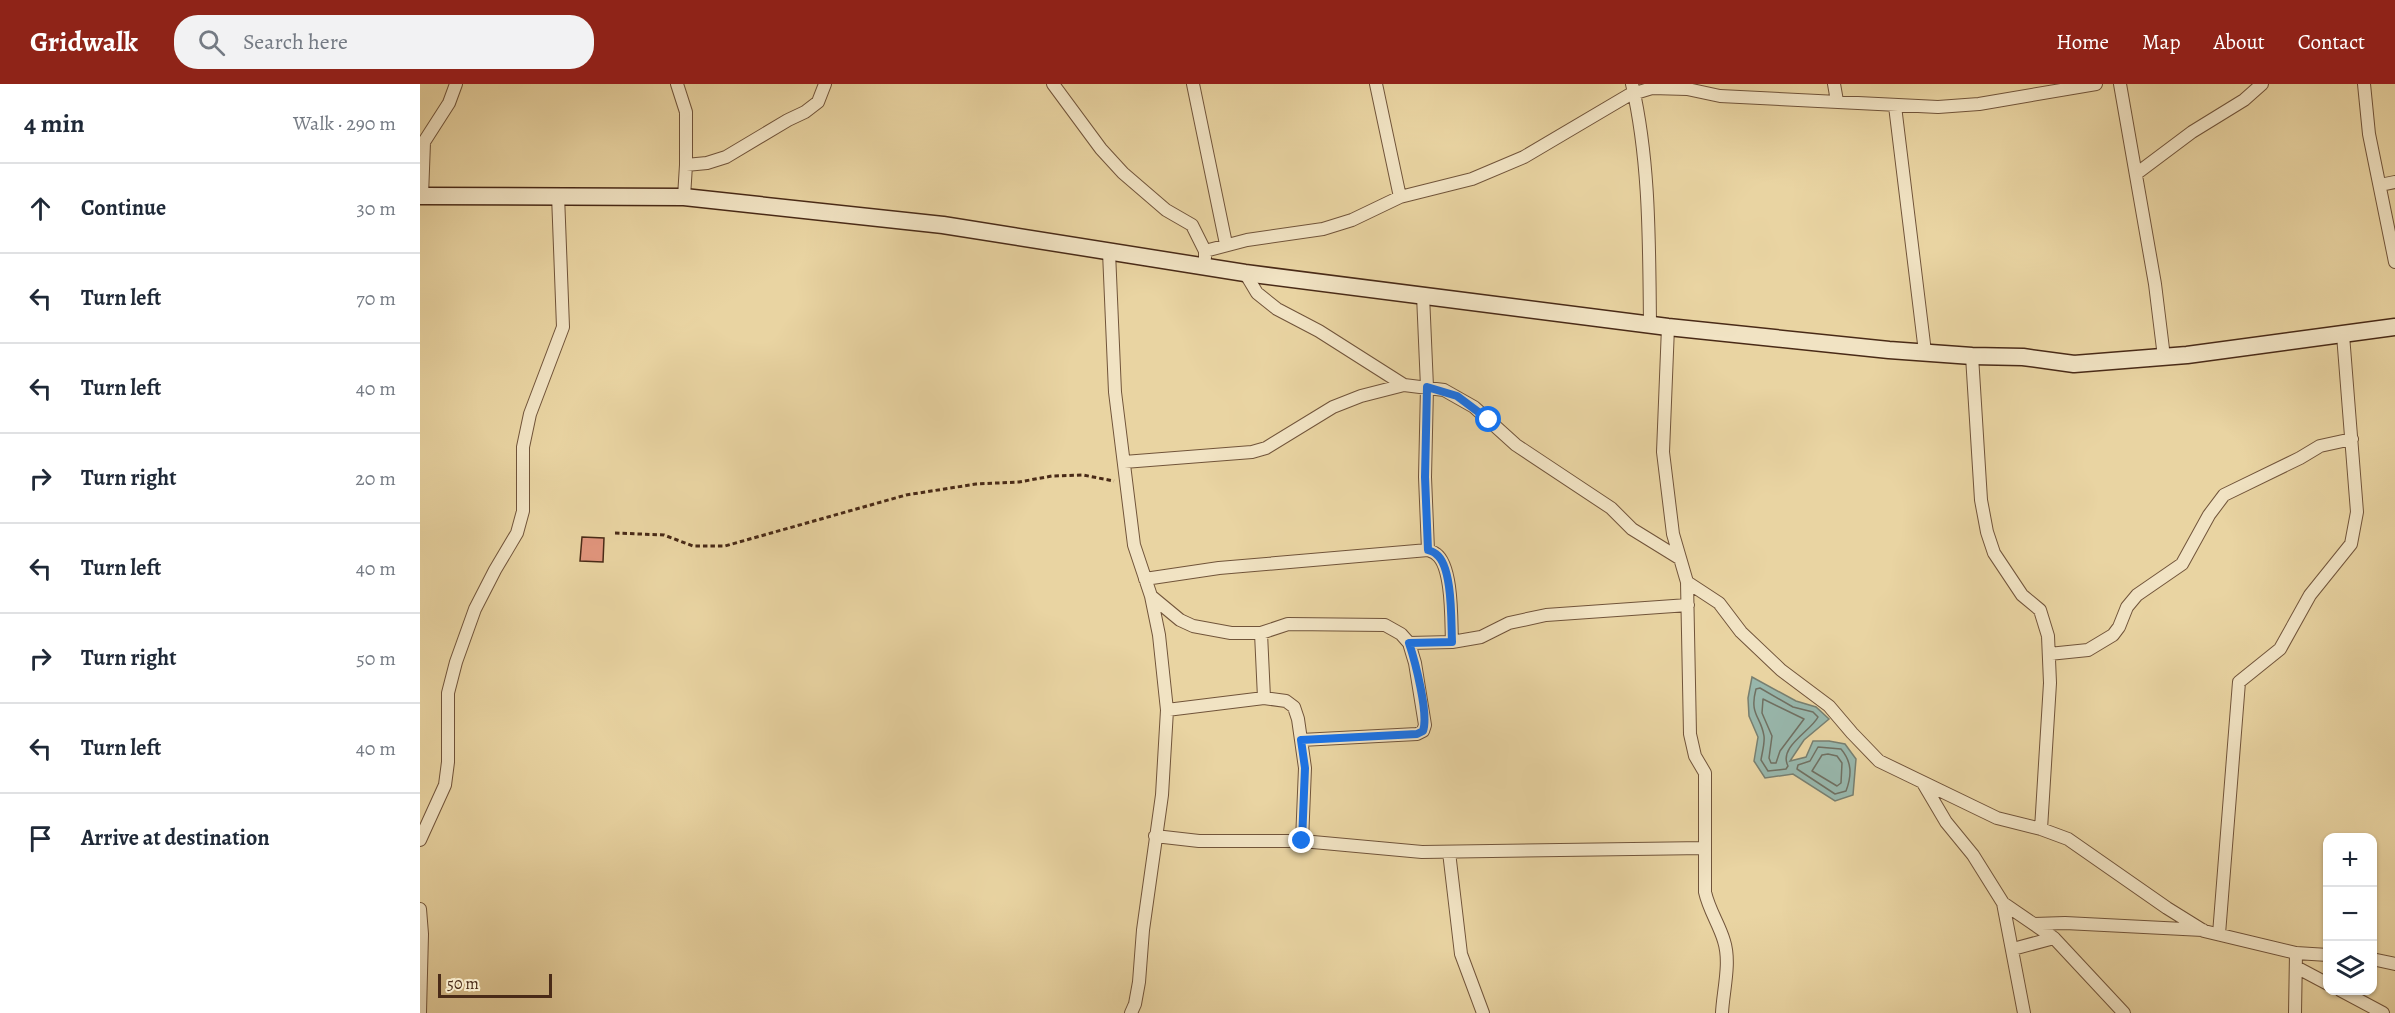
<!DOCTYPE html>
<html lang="en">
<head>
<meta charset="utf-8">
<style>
  body { margin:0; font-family:Alegreya,serif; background:#f2f2f3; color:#1f2937 }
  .controls { position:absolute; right:18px; bottom:18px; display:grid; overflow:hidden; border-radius:12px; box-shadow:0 2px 4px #0004 }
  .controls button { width:54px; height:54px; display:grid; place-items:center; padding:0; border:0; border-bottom:2px solid #e0e1e3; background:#fff; color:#1f2937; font:30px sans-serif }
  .scale { position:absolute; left:18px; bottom:15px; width:114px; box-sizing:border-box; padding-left:6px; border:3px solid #492a17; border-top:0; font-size:16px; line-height:21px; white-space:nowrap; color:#492a17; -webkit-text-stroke:4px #f1e3c3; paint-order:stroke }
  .stop { position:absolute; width:18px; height:18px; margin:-14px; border:4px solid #1a73e8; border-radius:50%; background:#fff }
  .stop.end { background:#1a73e8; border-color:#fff; box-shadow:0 2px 6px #0008 }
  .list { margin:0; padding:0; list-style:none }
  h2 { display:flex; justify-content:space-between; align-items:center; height:78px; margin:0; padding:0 24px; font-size:26px }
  h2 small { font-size:20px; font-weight:400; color:#747a83 }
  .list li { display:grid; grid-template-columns:39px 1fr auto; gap:18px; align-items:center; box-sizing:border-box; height:90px; padding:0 24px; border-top:2px solid #e0e1e3 }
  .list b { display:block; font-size:22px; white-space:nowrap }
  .list em { font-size:20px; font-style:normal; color:#747a83 }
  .icon { flex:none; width:33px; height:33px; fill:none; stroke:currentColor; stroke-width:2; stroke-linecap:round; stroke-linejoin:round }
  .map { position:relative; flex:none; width:1975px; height:929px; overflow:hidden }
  header { display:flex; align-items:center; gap:36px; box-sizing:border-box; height:84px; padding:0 30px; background:#8f2418; color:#fff }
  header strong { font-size:28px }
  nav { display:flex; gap:33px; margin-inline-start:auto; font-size:21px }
  .search { width:420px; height:54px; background:#f2f2f3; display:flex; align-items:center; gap:15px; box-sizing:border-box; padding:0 21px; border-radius:24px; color:#747a83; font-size:22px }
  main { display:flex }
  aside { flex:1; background:#fff }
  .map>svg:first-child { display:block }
  .water { fill:#98b7ac; stroke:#787f70; stroke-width:1.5 }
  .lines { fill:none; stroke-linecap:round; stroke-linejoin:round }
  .shore { stroke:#707062; stroke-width:1.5 }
  .building { fill:#e1957d; stroke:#492a17; stroke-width:1.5 }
  .street-casing { stroke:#71543a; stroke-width:14 }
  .secondary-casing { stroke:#492a17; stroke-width:19 }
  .path { stroke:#492a17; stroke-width:3; stroke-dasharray:4.5 3; stroke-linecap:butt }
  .street { stroke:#f1e3c3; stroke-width:12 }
  .secondary { stroke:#f1e3c3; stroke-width:16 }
  .route { stroke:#1a73e8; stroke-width:8 }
</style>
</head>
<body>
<header>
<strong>Gridwalk</strong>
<div class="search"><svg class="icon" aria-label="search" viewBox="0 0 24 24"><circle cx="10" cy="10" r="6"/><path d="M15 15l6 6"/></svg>Search here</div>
<nav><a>Home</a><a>Map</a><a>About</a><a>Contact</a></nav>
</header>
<main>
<aside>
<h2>4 min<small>Walk · 290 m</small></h2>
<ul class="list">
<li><svg class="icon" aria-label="ahead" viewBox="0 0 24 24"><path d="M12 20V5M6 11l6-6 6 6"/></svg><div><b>Continue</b></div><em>30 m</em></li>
<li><svg class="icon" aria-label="left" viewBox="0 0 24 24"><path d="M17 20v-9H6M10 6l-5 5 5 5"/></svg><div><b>Turn left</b></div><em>70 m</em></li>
<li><svg class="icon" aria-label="left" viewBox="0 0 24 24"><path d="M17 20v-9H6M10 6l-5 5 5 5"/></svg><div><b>Turn left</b></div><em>40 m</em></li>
<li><svg class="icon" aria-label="right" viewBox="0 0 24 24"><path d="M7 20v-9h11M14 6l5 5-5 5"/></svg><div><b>Turn right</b></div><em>20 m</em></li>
<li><svg class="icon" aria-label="left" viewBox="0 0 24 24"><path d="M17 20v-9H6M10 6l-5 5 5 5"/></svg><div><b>Turn left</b></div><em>40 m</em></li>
<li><svg class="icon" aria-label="right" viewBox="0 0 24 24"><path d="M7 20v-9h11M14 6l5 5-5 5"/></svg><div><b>Turn right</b></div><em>50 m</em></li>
<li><svg class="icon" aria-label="left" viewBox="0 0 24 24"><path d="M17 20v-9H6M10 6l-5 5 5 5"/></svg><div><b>Turn left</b></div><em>40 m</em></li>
<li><svg class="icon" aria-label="arrive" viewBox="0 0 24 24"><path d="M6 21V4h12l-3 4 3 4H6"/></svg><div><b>Arrive at destination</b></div></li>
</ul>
</aside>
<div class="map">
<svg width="1975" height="929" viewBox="0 0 1975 929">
  <rect width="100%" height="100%" fill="#e9d4a2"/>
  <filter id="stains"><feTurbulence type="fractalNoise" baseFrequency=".00333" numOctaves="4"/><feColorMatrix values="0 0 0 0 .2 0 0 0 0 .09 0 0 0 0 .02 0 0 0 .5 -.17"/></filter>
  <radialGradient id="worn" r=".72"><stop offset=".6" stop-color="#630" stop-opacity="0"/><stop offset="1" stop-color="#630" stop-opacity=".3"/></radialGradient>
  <path class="water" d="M1332 593 1376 617 1396 623 1409 635 1384 656 1370 677 1386 673 1393 657H1409L1425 660 1436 675 1433 711 1415 717 1373 690 1345 694 1334 677 1338 653 1329 632 1328 614Z"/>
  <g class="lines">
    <path class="shore" d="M1340 604 1373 623 1393 628 1398 633C1391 647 1358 663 1368 682L1366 685 1348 687 1341 676C1342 669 1345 659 1344 652 1341 632 1329 631 1336 605Z
      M1343 615 1384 635 1360 667 1356 679H1351L1349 674 1352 652 1342 629Z
      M1398 663 1421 665C1432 678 1432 691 1426 707L1415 710 1377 685 1378 681 1390 677Z
      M1408 670 1417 672 1422 679 1421 699 1417 702 1392 687 1402 671Z"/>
  </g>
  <path class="building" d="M162 453 184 454 183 478 160 477Z"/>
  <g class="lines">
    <defs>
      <path id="street" d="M257 0 266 28V81
        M633 0 681 65 703 89 746 126 772 141 785 167V174
        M773 0 806 160
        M956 0 980 113
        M1212 0C1230 78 1229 159 1230 239
        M1414 0 1417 17
        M1700 0 1735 200 1744 273
        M1944 0 1949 50 1975 178
        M1475 22 1505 268
        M1716 90 1772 48 1824 16 1842 0
        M1960 101 1975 98
        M2 112 4 58 29 19 36 0
        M264 113 266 81 287 79 306 73 368 36 385 28 398 18 405 0
        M785 167 827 156 903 145 932 136 980 113 1052 95 1104 73 1209 11 1232 4 1267 5 1300 12 1518 23 1559 20 1676 0
        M689 168 695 308 714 461 731 512 739 551 747 626 742 711 723 846 719 898 715 920 711 929
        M825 189 837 209 857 225 899 247 984 301
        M1003 211 1007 303 1005 393 1008 466
        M1248 243 1243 368 1253 450 1267 498 1270 650 1275 672 1285 689V808C1289 826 1299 840 1304 857 1311 879 1303 907 1302 929
        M1552 272 1561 416 1567 448 1574 469 1602 511 1620 526 1628 552 1630 599 1621 745
        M704 378 832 368 846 364 913 323 941 312 984 301 1024 306 1054 323 1096 361 1191 424 1212 445 1259 474
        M725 495 799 484 1008 466C1010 467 1014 468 1016 470 1033 482 1031 538 1032 558
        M1267 498 1299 519 1321 548 1361 586 1409 622 1432 649 1459 677 1577 734 1621 745 1648 755 1747 824 1784 847 1876 869 1908 871
        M731 512 760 536 773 542 811 549H841L868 540 965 541 981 550 989 559 995 579 1005 641 1003 647 997 650 881 656
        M841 549 844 614
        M989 559 1032 558 1061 553 1089 539 1126 531 1268 521
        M1629 570 1668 566 1693 551 1699 543 1707 523 1717 511 1762 480 1789 431 1804 411 1880 374 1900 362 1932 355
        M747 626 844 614 866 617 874 623 878 635 885 684 882 757
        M1503 699 1526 738 1553 771 1583 819 1604 929
        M735 752 779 757H882L1002 768 1285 764
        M0 756 25 701 28 678V609L36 578 55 525 75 486 97 449 103 427V363L110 330 143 243 138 111
        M1029 768 1041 870 1063 929
        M1583 819 1634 854 1704 929
        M0 825 2 850 0 928
        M1614 840 1645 839 1783 846
        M1799 850 1819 598 1860 565 1890 511 1931 460 1937 428 1923 251
        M1593 865 1634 854
        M1952 875 1975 880
        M1876 883 1908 900
        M1920 906 1963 929
        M1875 929 1876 869"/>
      <path id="secondary" d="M0 112 264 113 523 141 825 189 1248 243 1469 266 1552 272 1603 273 1654 280 1767 271 1975 243"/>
    </defs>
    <use href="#street" class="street-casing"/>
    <use href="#secondary" class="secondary-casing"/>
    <path class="path" d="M195 449 244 451 273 462H305L486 411 556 400 599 398 632 392 663 391 694 397"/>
    <use href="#street" class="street"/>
    <use href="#secondary" class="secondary"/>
  </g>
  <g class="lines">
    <path class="route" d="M882 757 885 684 881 656 997 650 1003 647C1009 630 995 577 989 559L1032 558C1031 538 1033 482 1016 470 1014 468 1011 467 1008 466L1005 393 1007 303 1037 312 1069 336"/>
  </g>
  <rect width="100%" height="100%" filter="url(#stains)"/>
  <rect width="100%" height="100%" fill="url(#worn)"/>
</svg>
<div class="controls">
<button>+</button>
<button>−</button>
<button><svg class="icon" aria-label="layers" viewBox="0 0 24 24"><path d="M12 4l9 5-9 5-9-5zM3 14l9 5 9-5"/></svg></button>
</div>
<div class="scale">50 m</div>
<div class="stop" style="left:1069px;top:336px"></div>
<div class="stop end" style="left:882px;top:757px"></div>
</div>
</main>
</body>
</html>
